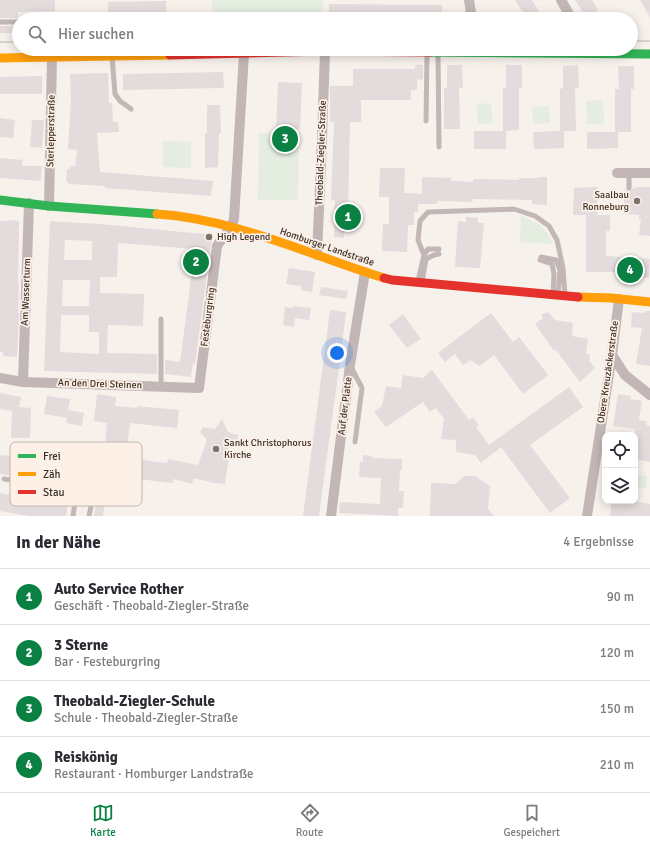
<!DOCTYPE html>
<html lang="de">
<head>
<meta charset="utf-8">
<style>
  body { margin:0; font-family:Signika,sans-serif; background:#f7f7f7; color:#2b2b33 }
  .controls { position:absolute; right:12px; bottom:12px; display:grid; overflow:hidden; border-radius:8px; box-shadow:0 2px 10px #0003 }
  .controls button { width:36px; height:36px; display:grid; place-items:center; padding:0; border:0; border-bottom:1px solid #e1e1e2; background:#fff; color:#2b2b33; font:20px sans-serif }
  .you { position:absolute; left:337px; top:353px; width:14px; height:14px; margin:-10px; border:3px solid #fff; border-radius:50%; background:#1a73e8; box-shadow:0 0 0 6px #1a73e833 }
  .badge { display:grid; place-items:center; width:26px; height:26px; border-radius:50%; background:#0b8043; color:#fff; font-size:13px; font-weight:700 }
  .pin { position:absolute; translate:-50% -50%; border:2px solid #fff; box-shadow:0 1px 4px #0006 }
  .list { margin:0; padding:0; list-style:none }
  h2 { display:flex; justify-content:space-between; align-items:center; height:52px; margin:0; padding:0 16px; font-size:17px }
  h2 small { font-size:13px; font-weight:400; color:#7c7c81 }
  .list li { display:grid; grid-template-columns:26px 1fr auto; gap:12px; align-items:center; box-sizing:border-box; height:56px; padding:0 16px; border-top:1px solid #e1e1e2 }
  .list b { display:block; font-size:15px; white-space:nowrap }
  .list p { margin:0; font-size:13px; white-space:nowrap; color:#7c7c81 }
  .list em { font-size:13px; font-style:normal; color:#7c7c81 }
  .icon { flex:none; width:22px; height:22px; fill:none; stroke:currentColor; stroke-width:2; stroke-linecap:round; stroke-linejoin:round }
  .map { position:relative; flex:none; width:650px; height:516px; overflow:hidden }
  .search { position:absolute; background:#fff; box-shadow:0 2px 10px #0003; left:12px; right:12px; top:12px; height:44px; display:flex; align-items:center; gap:10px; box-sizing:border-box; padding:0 14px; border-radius:22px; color:#7c7c81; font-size:15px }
  .sheet { height:276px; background:#fff }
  nav { display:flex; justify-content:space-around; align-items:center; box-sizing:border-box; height:56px; border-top:1px solid #e1e1e2; background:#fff; font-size:11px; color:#7c7c81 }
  nav a { display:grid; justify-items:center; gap:2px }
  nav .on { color:#0b8043 }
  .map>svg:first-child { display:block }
  .green { fill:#e4ede0 }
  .building { fill:#e4dbdc; fill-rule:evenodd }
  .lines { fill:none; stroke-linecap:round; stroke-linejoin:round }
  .lane { stroke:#c2b6b6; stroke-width:5 }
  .street { stroke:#c2b6b6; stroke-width:10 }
  .fast { stroke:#30b455; stroke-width:9 }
  .slow { stroke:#ff9f0a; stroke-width:9 }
  .jam { stroke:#e5322d; stroke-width:9 }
  .tram { stroke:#bbb2b0; stroke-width:1 }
  .poi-dot { fill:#7d746d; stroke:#fcf0e7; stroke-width:1.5 }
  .labels { text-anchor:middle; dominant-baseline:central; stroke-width:3.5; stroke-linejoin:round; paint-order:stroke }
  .street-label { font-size:10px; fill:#3c3128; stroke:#fcf0e7 }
  .poi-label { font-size:10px; fill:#3c3128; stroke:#fcf0e7; text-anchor:start }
  .key { fill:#fcf0e7; stroke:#c2b7ae; stroke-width:1 }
  .key-label { font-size:11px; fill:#3c3128 }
</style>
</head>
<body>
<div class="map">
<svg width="650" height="516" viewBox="0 0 650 516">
  <rect width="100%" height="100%" fill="#f7f1ec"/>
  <path class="green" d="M212 0H323V19H213Z
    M603 100 604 124H587L586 101Z
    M491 103 493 123 478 124 477 104Z
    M549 106 550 123 533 124 532 107Z
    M259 133 299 134 298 200H258Z
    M163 141 191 142V168L163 167Z
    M521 216C538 223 545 226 553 244L520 242Z
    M635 474 647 476 646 488 635 487Z"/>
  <path class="building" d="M0 0H55V11L18 12V18H0Z
    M515 0H532L539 12 527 19Z
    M575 0H592L598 10 586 17Z
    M640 0H650V17Z
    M166 1V19H108V2Z
    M329 4 442 5V19L329 18Z
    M0 26H19V33H0Z
    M415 65H423V80L417 79V90H411V100H361V122H350L348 211H360L361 222H345L344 238 334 237 335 200H331L334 122H330V86H353V69H415Z
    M447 65H462L463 88H459L460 129H444V88H447Z
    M506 65H522V88H519V130L506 131V149H474V131H503V88H506Z
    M578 65 579 88H575L576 131H560V89L563 88V66Z
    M618 66H634V89H631V132H615V89H619Z
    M223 72 224 88 123 90V74Z
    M108 73 109 103H112L113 122H118L119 132 97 133 100 172 213 181 211 196 105 188V186L69 184 66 181 67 169H70L71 166H75L77 150 68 149 71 101 70 74Z
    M42 76V94H0V77Z
    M278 82 302 83 300 129 276 128Z
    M207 105H220L221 133H219L218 167 205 168V133H207Z
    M0 118 15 120 13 138 0 137Z
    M32 120H44L42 148 30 147Z
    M564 131V148L534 149 533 132Z
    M587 132H618V148L587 149Z
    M0 158 23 160 22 166H42L41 179 39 181 0 178Z
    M380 168H405L404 193 422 194V177L451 178V181L473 182V179L519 180V178H539V177H547V205L532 204V200L472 199V202L437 201V204H418V212H414V225H408L407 252 382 251 383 224H389V197H379Z
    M597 187V215H610V231H606V256L650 259 649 278 623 277V272H586V215H573L574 188Z
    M636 187H650V236L639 235 641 219H639V215L623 214 625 188 627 191 629 192 633 188 635 189Z
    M466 217 478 218V223H484L480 268 455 267 458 221 466 222Z
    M8 220 19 221 18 285H19L18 313H19L17 357 3 356V352H0V221H8Z
    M50 221 100 224 213 235 211 245 195 364 193 363 191 377 165 374V360L180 362 195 249 118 243 117 277H100V293L144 294 143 326 108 325 107 353 157 354V374L44 371ZM65 240 92 241V260H64ZM63 280H90L89 306H62ZM61 315H89V332H99V354L60 352Z
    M289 268 315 272 312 292 301 290V286L286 284Z
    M321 287 348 291 346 299 319 295Z
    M293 306 311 308 309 320 295 318 294 327 283 325 285 307 293 308Z
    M330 310 346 312 342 345 319 516H303Z
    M646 311H650V366L636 364 642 328 631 327 632 312 645 313Z
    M548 312 555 320 573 323 572 336 588 339 586 354H590L589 361 595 368 580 382 556 350 554 351 535 324 543 318 541 315Z
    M491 313 513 342 519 337 548 375 523 394 494 355 480 366 470 360 463 365 455 354 445 362 438 353Z
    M403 314 421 339 407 348 389 325Z
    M432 370 469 420 473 417 479 425 476 427 489 445 569 387 583 407 530 445 570 498 550 513 501 447 481 463 475 455 456 452V440L441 439 444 419 436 408 430 412 423 402 386 427 374 412 382 406 386 386 401 388 403 375 423 378Z
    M0 393 21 397 19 407 31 408 30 438H11L12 411 0 409Z
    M97 394 116 397 115 406 137 408V406L179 410 177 428 130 423 126 458 167 463 168 459 198 465 207 440 200 432 203 427 215 429 222 419 228 432 238 435V441L228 445 229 456 225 484 214 483 194 478 192 484 173 479V483L102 475 107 423 94 421Z
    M618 394 631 396 630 399 642 401 639 420 646 421V425L650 426V462L635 459V429L613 426Z
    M47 396 70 399 68 410 84 413 82 426 66 423 67 418 44 414Z
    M1 455 13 456V458L29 459V458L56 464V462L68 464 67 465 72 466 70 483 0 474V456Z
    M363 455 372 456V458L402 459V471L400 470 399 491H404L403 508H398V516L339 513 340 502 380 504 381 478 359 477 360 462H363Z
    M464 476H475L490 486 488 509 494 516H430L431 483 455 484Z
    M98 489 107 491 103 516H94Z
    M0 493 68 504 66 516H29L0 511Z
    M612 501H631L650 504V516H610Z"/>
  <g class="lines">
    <path class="lane" d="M0 22H19
      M438 53 439 147
      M112 56 115 94 120 101 131 109
      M426 121 427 54
      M629 188V173
      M424 255 418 240 420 221 428 212 514 209 535 216 549 226 557 240 563 268 565 295
      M541 257 556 260 560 270 558 295
      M540 260 552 264 554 274 553 294
      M418 281 424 255 428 249H439
      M422 282 426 259 434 255 439 254
      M351 367 362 388 355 442
      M161 386V319
      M4 479 77 488 73 516
      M89 516 94 491"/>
    <path class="street" d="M469 0 472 19
      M561 0 569 14
      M617 173H650
      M49 206 52 57
      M317 255 322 139 325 51
      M612 355 625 375 650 395
      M0 378 23 382 199 388 217 246C223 236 231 231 234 219L244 54
      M23 382 29 203
      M331 516 350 365 365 272
      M587 516 612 355 619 299"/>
    <path class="fast" d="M431 52 650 54
      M0 200 49 206 157 214"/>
    <path class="slow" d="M0 58 170 55
      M157 214C236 219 309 255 384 278
      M578 297 611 298 650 302"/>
    <path class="jam" d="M170 55 325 51 431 52
      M384 278 392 280 578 297"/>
    <path class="tram" d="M631 41H650
      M0 42H19"/>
  </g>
  <g class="poi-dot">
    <circle cx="637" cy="201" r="4"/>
    <circle cx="209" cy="237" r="4"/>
    <circle cx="216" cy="449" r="4"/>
  </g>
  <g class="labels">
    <g class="street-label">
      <text transform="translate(51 131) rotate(-89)">Sterlepperstraße</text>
      <text transform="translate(321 153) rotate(-88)">Theobald-Ziegler-Straße</text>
      <text transform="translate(327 247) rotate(19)">Homburger Landstraße</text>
      <text transform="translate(26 292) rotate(-88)">Am Wasserturm</text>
      <text transform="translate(208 317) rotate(-83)">Festeburgring</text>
      <text transform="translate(608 372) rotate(-82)">Obere Kreuzäckerstraße</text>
      <text transform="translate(100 384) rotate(2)">An den Drei Steinen</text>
      <text transform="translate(345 406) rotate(-83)">Auf der Platte</text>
    </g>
    <g class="poi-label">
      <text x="629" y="195" text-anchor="end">Saalbau<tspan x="629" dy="12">Ronneburg</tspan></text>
      <text x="217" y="237">High Legend</text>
      <text x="224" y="443">Sankt Christophorus<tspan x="224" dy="12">Kirche</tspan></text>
    </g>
  </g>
  <rect x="10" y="442" width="132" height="64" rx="6" class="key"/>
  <rect x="18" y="454" width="18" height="4" fill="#30b455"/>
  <rect x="18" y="472" width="18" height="4" fill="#ff9f0a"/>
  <rect x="18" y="490" width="18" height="4" fill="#e5322d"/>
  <g class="key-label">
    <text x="43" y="460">Frei</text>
    <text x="43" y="478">Zäh</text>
    <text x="43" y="496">Stau</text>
  </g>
</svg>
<div class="controls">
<button><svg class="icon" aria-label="locate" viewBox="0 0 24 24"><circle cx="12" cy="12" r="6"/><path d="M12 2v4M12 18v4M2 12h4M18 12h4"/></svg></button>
<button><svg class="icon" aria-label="layers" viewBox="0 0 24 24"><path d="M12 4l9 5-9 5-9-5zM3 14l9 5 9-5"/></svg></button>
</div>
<div class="you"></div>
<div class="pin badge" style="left:348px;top:217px">1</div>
<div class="pin badge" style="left:196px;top:262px">2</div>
<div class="pin badge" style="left:285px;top:139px">3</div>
<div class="pin badge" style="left:630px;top:270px">4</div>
<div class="search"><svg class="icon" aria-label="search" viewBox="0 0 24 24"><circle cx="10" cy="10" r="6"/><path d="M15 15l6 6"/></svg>Hier suchen</div>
</div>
<section class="sheet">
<h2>In der Nähe<small>4 Ergebnisse</small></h2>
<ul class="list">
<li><span class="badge">1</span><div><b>Auto Service Rother</b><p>Geschäft · Theobald-Ziegler-Straße</p></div><em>90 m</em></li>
<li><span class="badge">2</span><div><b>3 Sterne</b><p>Bar · Festeburgring</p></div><em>120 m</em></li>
<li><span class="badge">3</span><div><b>Theobald-Ziegler-Schule</b><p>Schule · Theobald-Ziegler-Straße</p></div><em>150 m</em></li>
<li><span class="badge">4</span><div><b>Reiskönig</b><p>Restaurant · Homburger Landstraße</p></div><em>210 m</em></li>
</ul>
</section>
<nav>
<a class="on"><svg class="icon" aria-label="map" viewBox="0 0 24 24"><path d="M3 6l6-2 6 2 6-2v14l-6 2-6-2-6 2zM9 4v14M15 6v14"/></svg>Karte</a>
<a><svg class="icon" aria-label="directions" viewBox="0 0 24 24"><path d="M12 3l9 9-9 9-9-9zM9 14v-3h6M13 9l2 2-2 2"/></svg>Route</a>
<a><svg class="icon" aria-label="saved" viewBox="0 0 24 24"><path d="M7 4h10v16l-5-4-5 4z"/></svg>Gespeichert</a>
</nav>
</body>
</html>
